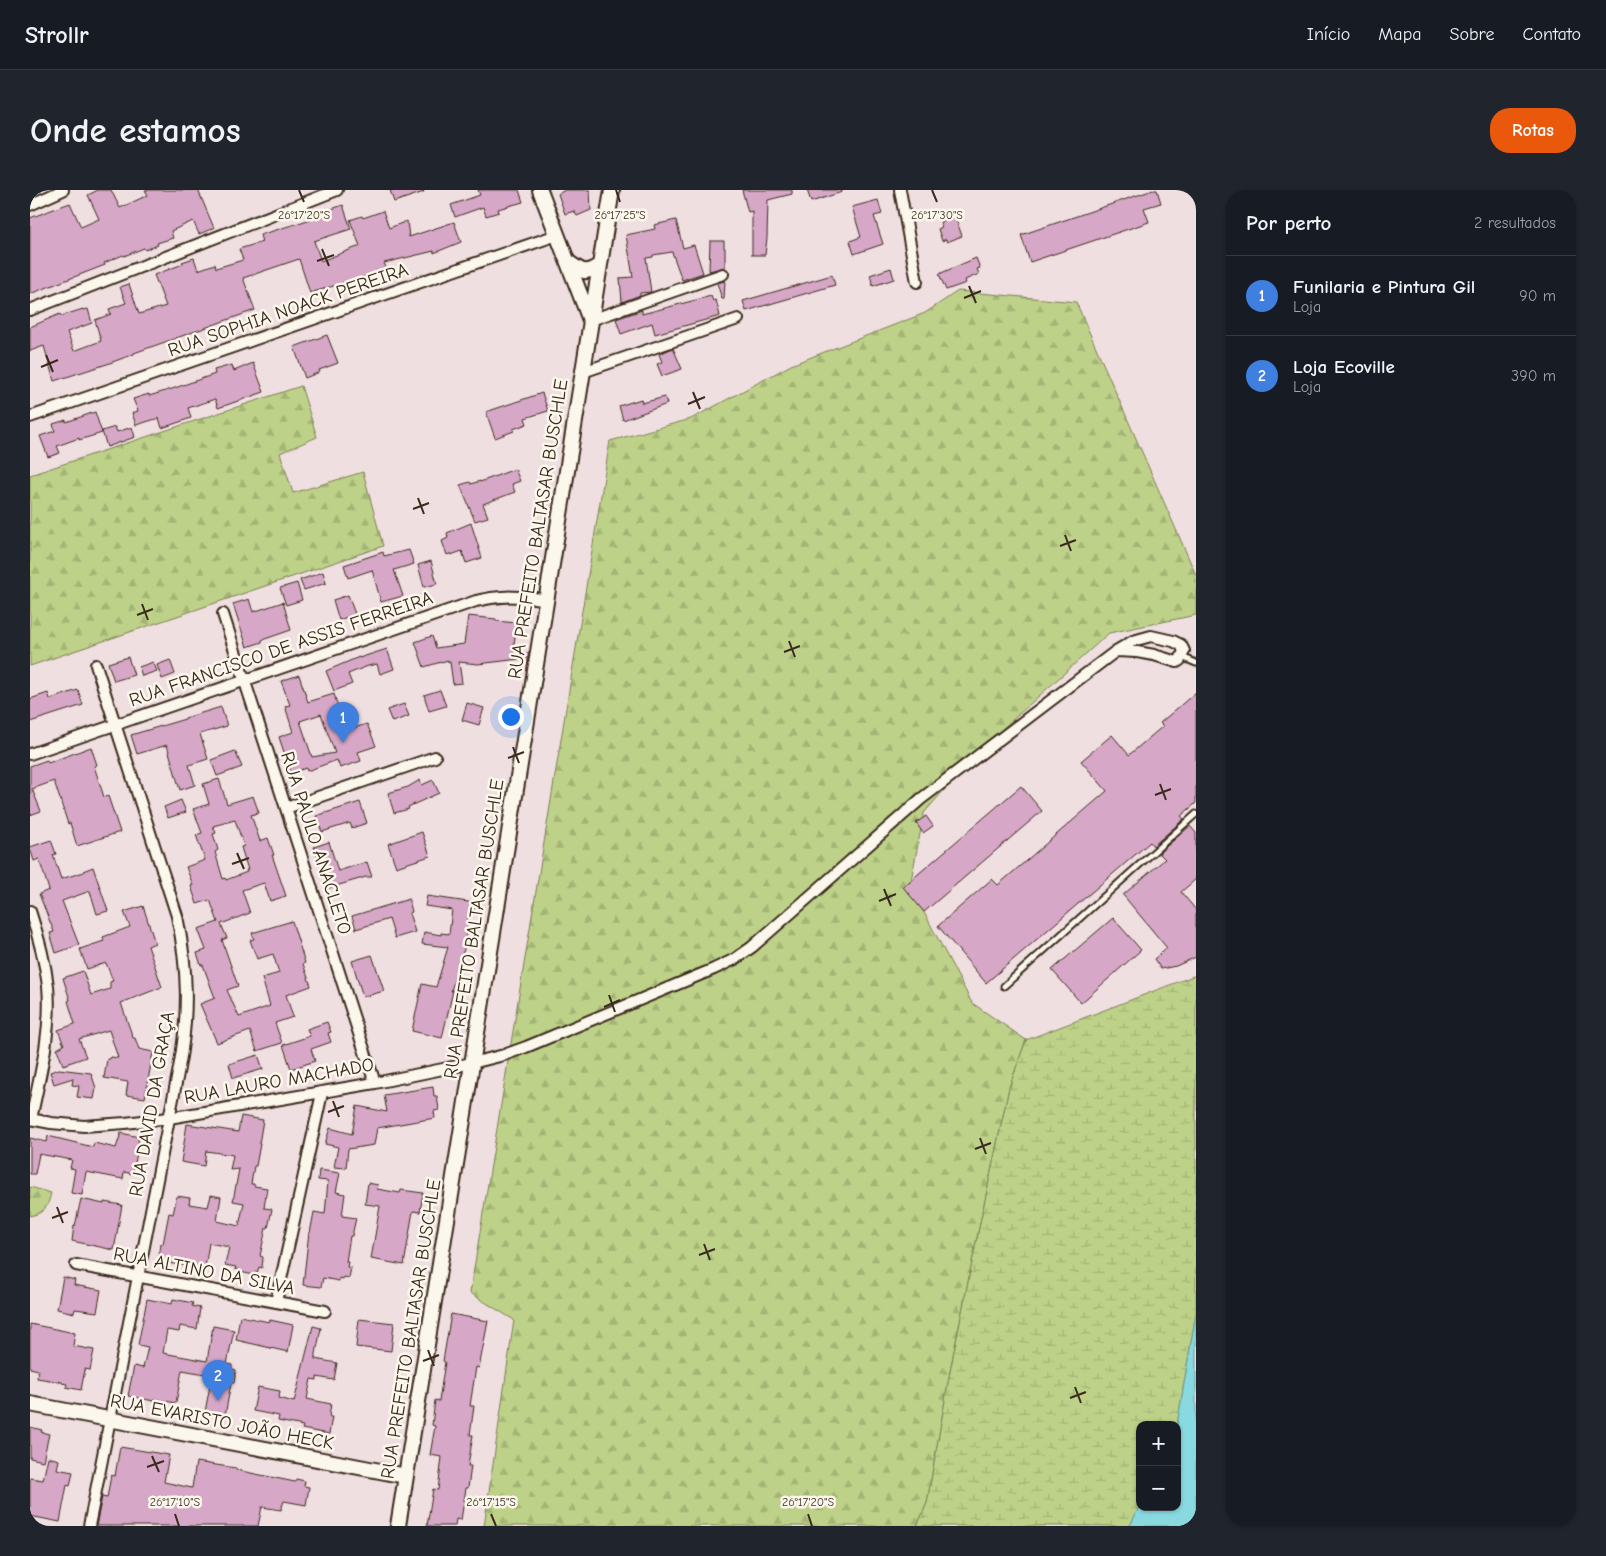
<!DOCTYPE html>
<html lang="pt">
<head>
<meta charset="utf-8">
<style>
  body { margin:0; font-family:"Comic Neue",sans-serif; background:#20242c; color:#f1f3f6 }
  .controls { position:absolute; right:15px; bottom:15px; display:grid; overflow:hidden; border-radius:10px; box-shadow:0 1px 4px #0004 }
  .controls button { width:45px; height:45px; display:grid; place-items:center; padding:0; border:0; border-bottom:1px solid #363941; background:#171b24; color:#f1f3f6; font:25px sans-serif }
  .you { position:absolute; left:480px; top:526px; width:18px; height:18px; margin:-12px; border:4px solid #fff; border-radius:50%; background:#1a73e8; box-shadow:0 0 0 8px #1a73e833 }
  .badge { display:grid; place-items:center; width:32px; height:32px; border-radius:50%; background:#ea580c; color:#fff; font-size:16px; font-weight:700 }
  .pin { position:absolute; translate:-50% -41px; filter:drop-shadow(0 1px 2px #0008) }
  .pin::after { content:''; position:absolute; top:26px; width:18px; height:15px; background:inherit; clip-path:polygon(0 0,100% 0,50% 100%) }
  .list { margin:0; padding:0; list-style:none }
  h2 { display:flex; justify-content:space-between; align-items:center; height:65px; margin:0; padding:0 20px; font-size:21px }
  h2 small { font-size:16px; font-weight:400; color:#9ea1a6 }
  .list li { display:grid; grid-template-columns:32px 1fr auto; gap:15px; align-items:center; box-sizing:border-box; height:80px; padding:0 20px; border-top:1px solid #363941 }
  .list b { display:block; font-size:19px; white-space:nowrap }
  .list p { margin:0; font-size:16px; white-space:nowrap; color:#9ea1a6 }
  .list em { font-size:16px; font-style:normal; color:#9ea1a6 }
  .map { position:relative; flex:none; width:1166px; height:1336px; overflow:hidden; border-radius:20px }
  header { display:flex; align-items:center; gap:30px; box-sizing:border-box; height:70px; padding:0 25px; background:#171b24; border-bottom:1px solid #363941 }
  header strong { font-size:24px }
  nav { display:flex; gap:28px; margin-inline-start:auto; font-size:18px }
  .intro { display:flex; align-items:center; justify-content:space-between; box-sizing:border-box; height:120px; padding:0 30px }
  h1 { margin:0; font-size:35px }
  .button { padding:12px 22px; border-radius:20px; background:#ea580c; color:#fff; font-size:18px; font-weight:700 }
  main { display:flex; gap:30px; padding:0 30px }
  aside { flex:1; background:#171b24; border-radius:20px; box-shadow:0 1px 4px #0004 }
  .map>svg:first-child { display:block }
  .forest { fill:url(#forest-firs); stroke:#7c7e53 }
  .wetland { fill:url(#wetland-marsh); stroke:#7c7e53 }
  .water { fill:#88dae0; stroke:#699492 }
  .building { fill:#d7a7c7; stroke:#3b2a1e; fill-rule:evenodd }
  .lines { fill:none; stroke-linecap:round; stroke-linejoin:round }
  .lane-casing { stroke:#3b2a1e; stroke-width:9 }
  .street-casing { stroke:#3b2a1e; stroke-width:14 }
  .secondary-casing { stroke:#3b2a1e; stroke-width:18 }
  .lane { stroke:#fbf7ec; stroke-width:5 }
  .street { stroke:#fbf7ec; stroke-width:10 }
  .secondary { stroke:#fbf7ec; stroke-width:14 }
  .ticks { fill:none; stroke:#3b2a1e; stroke-width:2 }
  .labels { text-anchor:middle; dominant-baseline:central; stroke-width:5; stroke-linejoin:round; paint-order:stroke }
  .street-label { font-size:19px; fill:#3b2a1e; stroke:#fbf7ec }
  .ticks-label { font-size:12px; text-anchor:middle; fill:#3b2a1e; stroke:#fbf7ec; stroke-width:5; stroke-linejoin:round; paint-order:stroke }
</style>
</head>
<body>
<header>
<strong>Strollr</strong>
<nav><a>Início</a><a>Mapa</a><a>Sobre</a><a>Contato</a></nav>
</header>
<div class="intro"><h1>Onde estamos</h1><a class="button">Rotas</a></div>
<main>
<div class="map">
<svg width="1166" height="1336" viewBox="0 0 1166 1336">
  <defs>
    <pattern id="forest-firs" width="22" height="20" patternUnits="userSpaceOnUse" patternTransform="scale(1.25)"><rect width="22" height="20" fill="#bdd288"/><path d="M5 1l3.5 6h-7zM16 11l3.5 6h-7z" fill="#a3b475"/></pattern>
    <pattern id="wetland-marsh" width="20" height="14" patternUnits="userSpaceOnUse" patternTransform="scale(1.25)"><rect width="20" height="14" fill="#bdd288"/><path d="M1 5h8M5 5V1M11 12h8M15 12V8" fill="none" stroke="#a3b475"/></pattern>
  </defs>
  <rect width="100%" height="100%" fill="#f0dfe1"/>
  <filter id="ink" filterUnits="userSpaceOnUse"><feTurbulence type="fractalNoise" baseFrequency=".02" numOctaves="2"/><feDisplacementMap in="SourceGraphic" scale="10" xChannelSelector="R" yChannelSelector="G"/><feConvolveMatrix kernelMatrix="1 2 1 2 8 2 1 2 1" color-interpolation-filters="sRGB"/></filter>
  <g filter="url(#ink)">
    <path class="forest" d="M928 101 1046 112 1166 385V425L1079 443 950 559 894 623 880 696 942 813 996 850 979 898 950 1033 921 1176 897 1313 887 1336H454L484 1130 440 1103 580 251 661 229 761 175 895 123Z
      M271 196 287 247 250 263 263 303 333 282 353 356 0 476V285Z
      M0 997 21 1003C18 1016 15 1023 0 1026Z"/>
    <path class="wetland" d="M1166 785V1123L1147 1235H1110V1315L1100 1336H887L897 1313 921 1176 950 1033 979 898 996 850Z"/>
    <path class="water" d="M1166 1123V1336H1100L1110 1315V1317H1147V1235Z"/>
    <path class="building" d="M68 0H81L90 18 118 5 115 0H168L184 38 169 44 163 31 141 41 143 48 127 53 128 55 115 60 114 58 94 66 93 65 74 73 75 75 0 104V28L40 13 51 37 69 29 58 5Z
      M360 0H393L394 2 364 12Z
      M448 0H489L493 12 468 19 469 22 456 26 453 17 425 27 421 15 450 5Z
      M535 0H560L561 20 547 26 544 21 535 24 528 4Z
      M712 0H762V4L738 10 737 48 735 65H722V21L718 22Z
      M777 0H812V2L781 12Z
      M1123 0H1127L1131 13 1114 18 1119 32 1000 72 991 45Z
      M848 10 852 24 844 26 853 54 824 64 820 51 831 47 822 17Z
      M313 15 321 39 284 51 291 71 330 56 320 30 332 26 333 28 353 21 359 38 377 31 379 47 424 32 431 52 404 63V61L354 73 357 80 280 103 269 69 213 88 225 120 104 163V164L77 174 24 191 14 156 0 161V137L30 124 31 126 53 119V120L58 119 62 133 37 142 44 161 71 151 65 130 81 124 79 119 96 113 90 97 99 94 109 124 136 116 124 85 153 74 152 72 164 68 168 80 185 74 186 78 213 70 209 59 232 52 230 45 291 26 290 23Z
      M925 26 932 46 917 52 916 49 912 51 908 39 912 37 910 32Z
      M646 30 653 58 664 55 673 83 652 90 642 62 623 65V67L616 68 621 102 610 103V105L592 112 590 88 603 87 596 45 625 39 624 35Z
      M680 51H694V58H695V77L679 81Z
      M946 68 950 78 947 79 949 84 935 90 936 93 916 100 909 84Z
      M861 78 864 89 843 96 840 85Z
      M802 85 805 95 716 121 713 111Z
      M695 91 694 109H692L687 93Z
      M681 106 683 111 686 110 690 126 625 144 622 133 591 144 586 129 612 120V124Z
      M297 145 308 173 289 180 290 182 275 188 264 157Z
      M643 158 652 179 632 186 627 174 632 172 629 164Z
      M223 173 234 202 188 218 185 209 158 218 161 228 132 238 129 228 106 235 102 223 108 221 103 209 119 204V206L142 199 185 184 184 180 202 175 204 181Z
      M512 203 518 221 495 228 497 234 483 239 484 241 465 248 456 222Z
      M635 207 637 214 593 230 589 216 611 209 612 213Z
      M65 222 72 243 49 250V248L27 256 30 263 18 267 10 246 25 241 23 234 36 230V232Z
      M85 237 87 242 102 237 105 247 77 257 72 241Z
      M485 279 490 291 482 294 485 302 453 314 458 327 445 331 430 295 440 292 441 294 450 291V292Z
      M441 333 452 368 436 373 432 361 421 365V363L417 365 412 351 418 348 417 343Z
      M379 360 384 374 364 380 373 406 351 412 342 380 318 388 314 375 353 362 354 366Z
      M401 371 407 394 394 397 388 375Z
      M293 382 296 393 274 400 270 390Z
      M267 393 272 410 256 415 250 398Z
      M318 405 325 424 309 430 303 410Z
      M219 409 223 422 253 412 261 440 232 450V452L217 457 203 414Z
      M438 426 466 429V431L487 433 483 461 499 463 498 468 448 474 429 472 432 493 423 494 420 472 418 473V470L394 477 385 452 402 446 406 458 434 454Z
      M357 459 364 479 350 484 347 474 338 476 318 484 322 494 304 501 296 481 329 467V468Z
      M98 467 104 485 84 491 78 473Z
      M140 470 145 484 132 489 127 475Z
      M123 472 127 481 112 486 109 477Z
      M269 485 278 512 304 504 312 530 316 529 320 539 337 534 346 556 328 562 331 571 310 578 307 570 277 581 276 578 261 583 249 547 263 542 255 516 260 515 251 491ZM291 524 305 563 282 567 270 531Z
      M48 500 53 515 0 532V509L18 503 20 509Z
      M410 500 416 516 399 521 394 505Z
      M1166 502V613L1151 626 1154 629 1123 656 1120 652 956 793 908 736 962 689 968 695 1077 601 1051 571 1082 545 1099 565 1133 536 1130 533Z
      M437 513 454 518 449 535 432 530Z
      M374 514 379 526 362 532 357 520Z
      M191 517 197 536 170 544 178 569 159 575 165 595 150 600 137 555 107 564 101 545 155 529V528Z
      M61 557 67 575 64 576 74 607 78 606 90 642 47 656 40 633 38 634 24 591 2 599 11 621 0 625V576L17 570 18 573Z
      M205 561 212 577 187 586 181 570Z
      M189 589 197 614 223 606 229 623 221 625 230 651 238 648 244 665H242L256 706 240 711 234 693 212 700 220 723 191 734 197 748 192 750 208 796 197 800 209 827 240 816 232 788 249 783 243 764 227 769 220 750 224 749 222 743 262 731 275 773 273 774 281 796 256 805 263 827 245 833 252 853 227 861 220 841 187 853 170 814 185 808 173 775H171L167 763 176 760 168 739 188 732 180 710 167 714 161 696 163 695 156 677 175 670 166 645 172 643 163 619 179 614 173 594ZM205 630 214 656 211 657 218 680H216L217 682 196 690 195 688 193 689 185 662 188 660 183 644 186 643 183 636Z
      M390 590 392 595 403 590 409 603 378 617 379 619 364 623 358 603 378 597Z
      M991 596 1012 621 894 722 873 697Z
      M151 610 156 622 138 628 134 617Z
      M330 612 337 633 322 638 320 633 292 642 286 626Z
      M896 626 903 636 893 643 886 633Z
      M1160 636 1166 643V689L1151 702 1166 720V767L1146 776 1131 779 1124 769 1137 758 1093 705 1135 669 1129 663Z
      M392 642 400 666 366 677 358 654Z
      M21 650 26 664 23 665 31 689 54 682 53 681 63 677 78 721 67 724 60 701 32 711 49 755 26 763 20 743 24 742 9 704 19 700 9 669 4 671 0 658V657Z
      M299 652 308 681 337 672 342 687H336L299 698 284 657Z
      M397 706 445 713 444 723H439L434 759 421 801H423L412 848 382 841 392 794 406 797 418 757 392 754 394 742 411 745V743L419 744 422 720 395 716Z
      M379 709 382 722 379 723 385 742 365 748 359 729 326 739 322 726Z
      M113 716 125 753 118 756 132 797 91 813 103 848H105L109 859 123 862 115 908 96 905 98 892 74 888 77 869H80L81 867 88 868 79 840 49 849 56 867 33 875 27 859 34 855 28 840 45 834 38 811 40 810 33 788 53 781 61 805 80 799V792L83 791 76 773 57 779 50 759 74 751 73 747 100 737 94 722Z
      M1083 728 1111 760 1051 813 1022 780Z
      M342 765 354 801 333 807 322 771Z
      M297 832 301 842 298 843 301 852 281 859 285 871 261 879 253 855 280 846 277 839Z
      M228 865 233 879 203 888 199 874Z
      M29 879 61 883 66 898 64 909 47 907 49 896 42 895 43 888 24 894 20 882Z
      M403 897 404 906H407L409 920 404 921 405 928 347 938 344 955 318 959 316 978 304 977 308 957 295 954 300 938 322 944 327 916 357 922 354 905Z
      M211 926 233 930 229 954H230L226 976H224L221 994H224V996L237 998 234 1018 242 1019 238 1038H236L230 1066 233 1067 232 1078 229 1077 227 1083 225 1082 224 1085 210 1082V1080L205 1079 206 1077 195 1075 199 1057 179 1053 175 1078 128 1072 131 1054H133L139 1023 143 1024 147 1006 160 1008 159 1014 178 1017 181 1005 191 1007 187 1031 209 1036 214 1013 203 1011 209 979 200 980 203 965 176 961 174 976 151 972 157 934 208 942Z
      M91 943 109 947 108 951 109 952 103 984 94 982 93 989 56 982 52 1005 41 1003 45 979 40 978 42 970 9 964 5 984H0V948L17 952 18 946 63 957 64 953 86 958Z
      M289 980 310 983 306 1002 315 1004 312 1026 326 1028 322 1046H320L316 1072H318L317 1077 321 1078 319 1088 314 1087 313 1089 309 1088V1091L293 1088 291 1097 273 1095 279 1042 280 1043 284 1022 295 1024 298 991 288 990Z
      M338 993 348 995 347 999 370 1003 371 1000 393 1003 390 1022 383 1021 374 1075 341 1069 350 1016 335 1014Z
      M51 1009 74 1014V1012L92 1015 84 1060 42 1051 44 1036H45Z
      M33 1087 45 1090 44 1095 71 1100 67 1122 45 1119 44 1123 27 1119Z
      M117 1109 142 1114 143 1109 163 1113 162 1116 170 1118 167 1139 150 1136 149 1142 137 1140 133 1163 177 1171 183 1136 204 1140 197 1174 202 1175V1179L206 1180 204 1193H201L195 1226 175 1222 181 1190H180L181 1185 152 1180 146 1213 124 1209V1211L98 1206 104 1176 113 1178 118 1157 108 1155Z
      M421 1124 458 1131 449 1178 446 1177 440 1216H444L440 1245H443L438 1276H441L438 1298H436L431 1330 426 1329 425 1336H397L403 1299 408 1300 412 1267 400 1265 405 1236 402 1235 405 1210 409 1211 415 1172 413 1171Z
      M210 1126 239 1132 240 1130 263 1135 258 1162 206 1150Z
      M329 1129 364 1133 361 1161 326 1157Z
      M0 1134 45 1143 43 1156 64 1160 60 1180 55 1179 51 1200 36 1197 37 1194 32 1193V1192L7 1188 8 1180 0 1178Z
      M283 1136 291 1138 285 1169 307 1173 304 1190 287 1187V1190L281 1189 277 1209 301 1214 299 1227H302L299 1244 272 1239 273 1236 248 1231 249 1226 223 1221 228 1197 250 1201 249 1208 264 1212Z
      M0 1237 12 1240 11 1242 19 1244 13 1271 0 1268Z
      M90 1257 139 1265 134 1292 162 1298 166 1272 206 1278V1280L265 1292 266 1289 275 1291 274 1296 279 1297 276 1315 254 1311 251 1320 232 1317 228 1336H66L72 1307 77 1308 81 1285 85 1286Z
      M18 1267 29 1270 27 1279 43 1282 40 1296 37 1295 30 1332 0 1326V1288L13 1290Z"/>
    <g class="lines">
      <defs>
        <path id="lane" d="M1152 467 1166 473
          M974 796 1166 624"/>
        <path id="street" d="M870 0 887 92
          M0 15 33 0
          M0 120 307 0
          M561 130 693 84
          M553 182 708 129
          M0 227 527 45
          M193 424 345 893
          M0 564 446 411C472 404 490 407 516 409
          M256 618 405 567
          M0 721C8 745 15 771 18 796 22 840 10 886 1 929
          M0 929 21 933 54 936 95 933 139 928 345 893 442 873 474 865 496 857 684 779 705 769 722 757 891 609 1086 461 1103 451 1121 446 1143 451 1151 455 1154 461 1150 470 1147 472 1124 465 1107 462 1086 461
          M46 1075 295 1121
          M246 1112 292 903
          M59 1336 149 878C159 825 158 779 147 726L66 475"/>
        <path id="secondary" d="M510 0 560 130
          M538 72C552 82 555 85 570 75
          M0 1214 376 1286
          M368 1336 582 0"/>
      </defs>
      <use href="#lane" class="lane-casing"/>
      <use href="#street" class="street-casing"/>
      <use href="#secondary" class="secondary-casing"/>
      <use href="#lane" class="lane"/>
      <use href="#street" class="street"/>
      <use href="#secondary" class="secondary"/>
    </g>
  </g>
  <path class="ticks" d="M269 0 274 12M586 0 590 12M902 0 907 12M292 59 299 76M287 71 304 65M939 96 946 113M934 108 951 101M16 165 23 182M11 177 28 170M663 202 670 219M658 214 675 207M388 308 394 324M383 319 399 313M1035 345 1041 361M1030 356 1046 350M112 414 118 430M107 425 123 419M759 451 765 467M754 462 770 456M483 557 489 573M478 568 494 562M1130 594 1136 610M1125 605 1141 599M207 663 214 679M202 674 219 668M854 699 861 716M849 711 866 704M579 805 585 822M574 817 590 810M303 911 309 927M298 922 314 916M950 948 956 964M945 959 961 953M27 1017 33 1033M22 1028 38 1022M674 1054 680 1070M669 1065 685 1059M398 1160 404 1176M393 1171 409 1165M1045 1197 1051 1213M1040 1208 1056 1202M122 1266 129 1282M117 1277 134 1271M145 1324 149 1336M461 1324 466 1336M778 1324 782 1336"/>
  <g class="labels">
    <g class="street-label">
      <text transform="translate(258 120) rotate(-19)">RUA SOPHIA NOACK PEREIRA</text>
      <text transform="translate(508 339) rotate(-81)">RUA PREFEITO BALTASAR BUSCHLE</text>
      <text transform="translate(251 459) rotate(-19)">RUA FRANCISCO DE ASSIS FERREIRA</text>
      <text transform="translate(286 653) rotate(72)">RUA PAULO ANACLETO</text>
      <text transform="translate(444 739) rotate(-81)">RUA PREFEITO BALTASAR BUSCHLE</text>
      <text transform="translate(249 891) rotate(-10)">RUA LAURO MACHADO</text>
      <text transform="translate(122 914) rotate(-80)">RUA DAVID DA GRAÇA</text>
      <text transform="translate(174 1081) rotate(11)">RUA ALTINO DA SILVA</text>
      <text transform="translate(381 1139) rotate(-81)">RUA PREFEITO BALTASAR BUSCHLE</text>
      <text transform="translate(192 1232) rotate(11)">RUA EVARISTO JOÃO HECK</text>
    </g>
  </g>
  <g class="ticks-label">
    <text x="274" y="29">26°17'20"S</text>
    <text x="590" y="29">26°17'25"S</text>
    <text x="907" y="29">26°17'30"S</text>
    <text x="145" y="1316">26°17'10"S</text>
    <text x="461" y="1316">26°17'15"S</text>
    <text x="778" y="1316">26°17'20"S</text>
  </g>
</svg>
<div class="controls">
<button>+</button>
<button>−</button>
</div>
<div class="you"></div>
<div class="pin badge" style="left:313px;top:553px;background:#3f7fe0">1</div>
<div class="pin badge" style="left:188px;top:1211px;background:#3f7fe0">2</div>
</div>
<aside>
<h2>Por perto<small>2 resultados</small></h2>
<ul class="list">
<li><span class="badge" style="background:#3f7fe0">1</span><div><b>Funilaria e Pintura Gil</b><p>Loja</p></div><em>90 m</em></li>
<li><span class="badge" style="background:#3f7fe0">2</span><div><b>Loja Ecoville</b><p>Loja</p></div><em>390 m</em></li>
</ul>
</aside>
</main>
</body>
</html>
